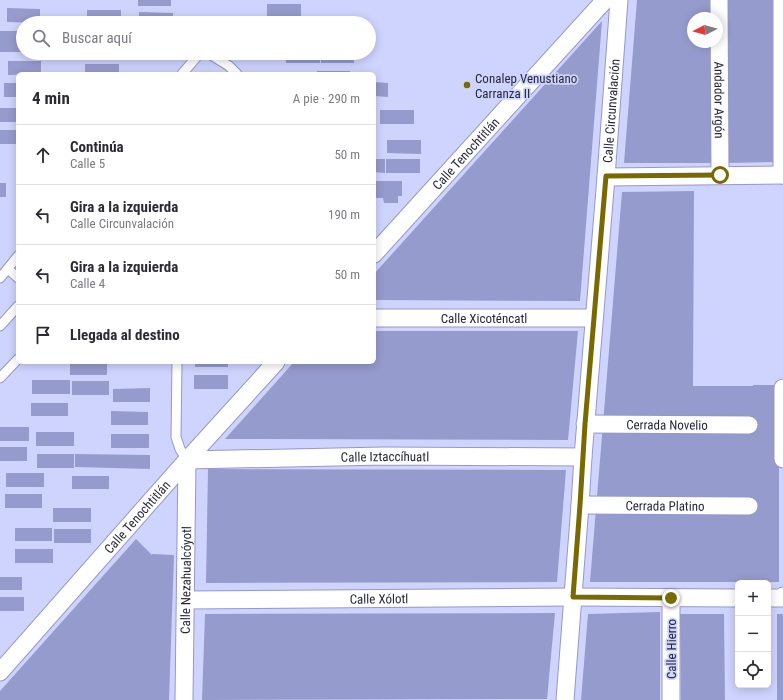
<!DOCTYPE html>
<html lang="es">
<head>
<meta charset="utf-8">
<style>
  body { margin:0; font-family:"Roboto Condensed",sans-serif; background:#f2f2f3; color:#2b2b33 }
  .controls { position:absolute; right:12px; bottom:12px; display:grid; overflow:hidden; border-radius:6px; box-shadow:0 2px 10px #0003 }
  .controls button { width:36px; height:36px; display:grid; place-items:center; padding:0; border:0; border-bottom:1px solid #e1e1e2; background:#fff; color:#2b2b33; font:20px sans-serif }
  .compass { position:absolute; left:687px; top:12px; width:36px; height:36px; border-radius:50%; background:#fff; box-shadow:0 2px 10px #0003; rotate:264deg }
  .stop { position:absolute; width:12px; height:12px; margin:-9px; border:3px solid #786a01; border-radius:50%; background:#fff }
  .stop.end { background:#786a01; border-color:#fff; box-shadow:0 1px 4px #0008 }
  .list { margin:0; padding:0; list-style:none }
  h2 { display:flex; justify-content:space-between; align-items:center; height:52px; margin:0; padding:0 16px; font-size:17px }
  h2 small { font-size:13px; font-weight:400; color:#7c7c81 }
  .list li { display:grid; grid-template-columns:26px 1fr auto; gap:12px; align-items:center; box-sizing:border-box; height:60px; padding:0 16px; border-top:1px solid #e1e1e2 }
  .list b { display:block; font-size:15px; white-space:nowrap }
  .list p { margin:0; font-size:13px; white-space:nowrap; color:#7c7c81 }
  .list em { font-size:13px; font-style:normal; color:#7c7c81 }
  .icon { flex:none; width:22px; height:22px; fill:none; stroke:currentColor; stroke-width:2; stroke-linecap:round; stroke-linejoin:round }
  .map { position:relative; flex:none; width:783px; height:700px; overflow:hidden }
  .search { position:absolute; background:#fff; box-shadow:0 2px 10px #0003; left:16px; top:16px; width:360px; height:44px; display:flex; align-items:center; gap:10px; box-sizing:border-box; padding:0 14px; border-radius:22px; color:#7c7c81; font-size:15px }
  .panel { position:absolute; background:#fff; box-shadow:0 2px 10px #0003; left:16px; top:72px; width:360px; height:292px; border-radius:6px }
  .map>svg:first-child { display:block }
  .building { fill:#969bcd }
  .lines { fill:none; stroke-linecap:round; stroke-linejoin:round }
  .lane-casing { stroke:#9398ca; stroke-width:11 }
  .street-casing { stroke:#9398ca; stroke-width:19 }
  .lane { stroke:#fff; stroke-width:9 }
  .street { stroke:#fff; stroke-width:17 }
  .route { stroke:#786a01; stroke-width:5 }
  .poi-dot { fill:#786a01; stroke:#cfd4fe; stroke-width:1.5 }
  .labels { text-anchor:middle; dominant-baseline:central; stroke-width:3.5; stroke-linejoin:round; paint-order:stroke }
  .poi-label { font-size:13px; fill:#27283c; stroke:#cfd4fe; text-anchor:start }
  .street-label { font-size:13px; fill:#27283c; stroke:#cfd4fe }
</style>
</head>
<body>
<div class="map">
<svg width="783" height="700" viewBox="0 0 783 700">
  <rect width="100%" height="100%" fill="#cfd4fe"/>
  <path class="building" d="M138 0H171V6H138Z
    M637 0H714V18H693V42H714L715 163H624Z
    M723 0H778V162L724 163Z
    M267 4H301V18L267 17Z
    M7 8 40 9V23L7 22Z
    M87 10H121V23H87Z
    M139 12 173 13V23H139Z
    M602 21 580 301 374 300V274Z
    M0 31H23V45H21V52H0Z
    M286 53H320V63H286Z
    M321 53H354V63H321Z
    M8 61H41V74L8 75Z
    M85 64H119V74H85Z
    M317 71H350V74H317Z
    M374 82 388 83V97L374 96Z
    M4 83H18V97H4Z
    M0 108H18V122H0Z
    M380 110H414V124H380Z
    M0 130H18V144H0Z
    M387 140H421V154L387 153Z
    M374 159H385V173L374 172Z
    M386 159H420V173H386Z
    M374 181H402V196H398V203H384L383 198H374Z
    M0 183H6V197H0Z
    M694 191 693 386H753V385H779V582H590L622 192Z
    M374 331H578L568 440 225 439 294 362H374Z
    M70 362H107V375H70Z
    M195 362H228V367H195Z
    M194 375H228V389H194Z
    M32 380H70V394H32Z
    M72 381H109V395H72Z
    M150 388V402H113V389Z
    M31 403H68V416H31Z
    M111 411 148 412V425H111Z
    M0 427H29V441H0Z
    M36 432H74V446H36Z
    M111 434H149V448H111Z
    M0 447H27V461H0Z
    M37 454H74V468H37Z
    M75 454 150 455V469L75 467Z
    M208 469 566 470 557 582 206 583Z
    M6 473H44V487H6Z
    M72 476H109V489H72Z
    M5 494H42V508H5Z
    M53 508H91V522H53Z
    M15 528H52V541H15Z
    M54 529H91V543H54Z
    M136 539 152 555V554L174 555 169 700H0V691Z
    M15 549H53V563H15Z
    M0 577H22V590H0Z
    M0 597H24V611H0Z
    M660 612V700H581L588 614Z
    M555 613 547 699 202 700 205 614Z
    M680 614H724L725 700H681Z
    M777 614H783V700H777Z"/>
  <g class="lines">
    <defs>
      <path id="lane" d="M208 53 229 66 237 74
        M182 74 200 53
        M8 269 18 278
        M0 278 18 256
        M0 326 18 306
        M177 362 176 437 180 449 187 460
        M0 378 18 359"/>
      <g id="street">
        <path id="s1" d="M719 0 720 175"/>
        <path d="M782 0V175"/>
        <path d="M606 177 783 175"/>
        <path id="s2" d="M374 254 605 0"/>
        <path id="s3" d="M374 318H594"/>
        <path d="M783 388V459"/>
        <path id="s4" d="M585 424 749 425"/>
        <path id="s5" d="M187 460 384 456 583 457"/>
        <path id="s6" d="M580 505 749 506"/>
        <path d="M671 598V700"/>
        <path d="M768 598H783V596"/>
        <path id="s7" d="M186 600 573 597 738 598"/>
        <path id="s8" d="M0 672 187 460 276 362"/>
        <path id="s9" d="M184 700 187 460"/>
        <path id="s10" d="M565 700 580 505 583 457 606 177 619 0"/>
      </g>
    </defs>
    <use href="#lane" class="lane-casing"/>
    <use href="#street" class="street-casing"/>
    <use href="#lane" class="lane"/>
    <use href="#street" class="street"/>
  </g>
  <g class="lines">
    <path class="route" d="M671 598 573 597 580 505 585 424 606 176 720 175"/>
  </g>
  <circle class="poi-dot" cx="467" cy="85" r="4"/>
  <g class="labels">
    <g class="poi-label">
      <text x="475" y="78">Conalep Venustiano<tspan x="475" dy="15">Carranza II</tspan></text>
    </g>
    <g class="street-label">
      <text stroke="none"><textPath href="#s1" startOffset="100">Andador Argón</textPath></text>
      <text stroke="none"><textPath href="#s10" startOffset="591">Calle Circunvalación</textPath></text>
      <text stroke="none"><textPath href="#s2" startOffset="136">Calle Tenochtitlán</textPath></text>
      <text stroke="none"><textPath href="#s3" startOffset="110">Calle Xicoténcatl</textPath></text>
      <text stroke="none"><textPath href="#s4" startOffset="82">Cerrada Novelio</textPath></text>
      <text stroke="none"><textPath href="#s5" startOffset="198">Calle Iztaccíhuatl</textPath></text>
      <text stroke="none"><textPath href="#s6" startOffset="85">Cerrada Platino</textPath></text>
      <text stroke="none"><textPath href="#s8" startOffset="207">Calle Tenochtitlán</textPath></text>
      <text stroke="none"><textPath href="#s9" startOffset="120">Calle Nezahualcóyotl</textPath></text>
      <text stroke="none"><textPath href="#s7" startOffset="193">Calle Xólotl</textPath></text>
      <text transform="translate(671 649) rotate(-90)">Calle Hierro</text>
    </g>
  </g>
</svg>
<div class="controls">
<button>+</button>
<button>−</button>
<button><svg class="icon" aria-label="locate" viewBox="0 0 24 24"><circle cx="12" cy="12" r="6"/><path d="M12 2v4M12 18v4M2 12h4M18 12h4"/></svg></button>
</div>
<svg class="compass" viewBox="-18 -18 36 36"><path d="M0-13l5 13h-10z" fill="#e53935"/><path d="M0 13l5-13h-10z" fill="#7c7c81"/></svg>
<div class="stop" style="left:720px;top:175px"></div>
<div class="stop end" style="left:671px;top:598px"></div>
<div class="search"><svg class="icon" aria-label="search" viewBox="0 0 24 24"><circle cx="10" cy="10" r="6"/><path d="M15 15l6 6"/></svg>Buscar aquí</div>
<section class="panel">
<h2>4 min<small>A pie · 290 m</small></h2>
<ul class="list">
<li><svg class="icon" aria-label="ahead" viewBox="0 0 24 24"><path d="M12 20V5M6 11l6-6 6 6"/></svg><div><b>Continúa</b><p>Calle 5</p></div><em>50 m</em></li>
<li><svg class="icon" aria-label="left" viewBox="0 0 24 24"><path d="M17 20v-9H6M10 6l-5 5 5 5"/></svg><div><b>Gira a la izquierda</b><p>Calle Circunvalación</p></div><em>190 m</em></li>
<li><svg class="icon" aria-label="left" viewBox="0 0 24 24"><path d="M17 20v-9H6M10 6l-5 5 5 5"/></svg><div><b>Gira a la izquierda</b><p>Calle 4</p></div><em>50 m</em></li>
<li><svg class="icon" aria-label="arrive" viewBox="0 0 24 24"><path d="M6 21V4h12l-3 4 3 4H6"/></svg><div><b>Llegada al destino</b></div></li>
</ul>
</section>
</div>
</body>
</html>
